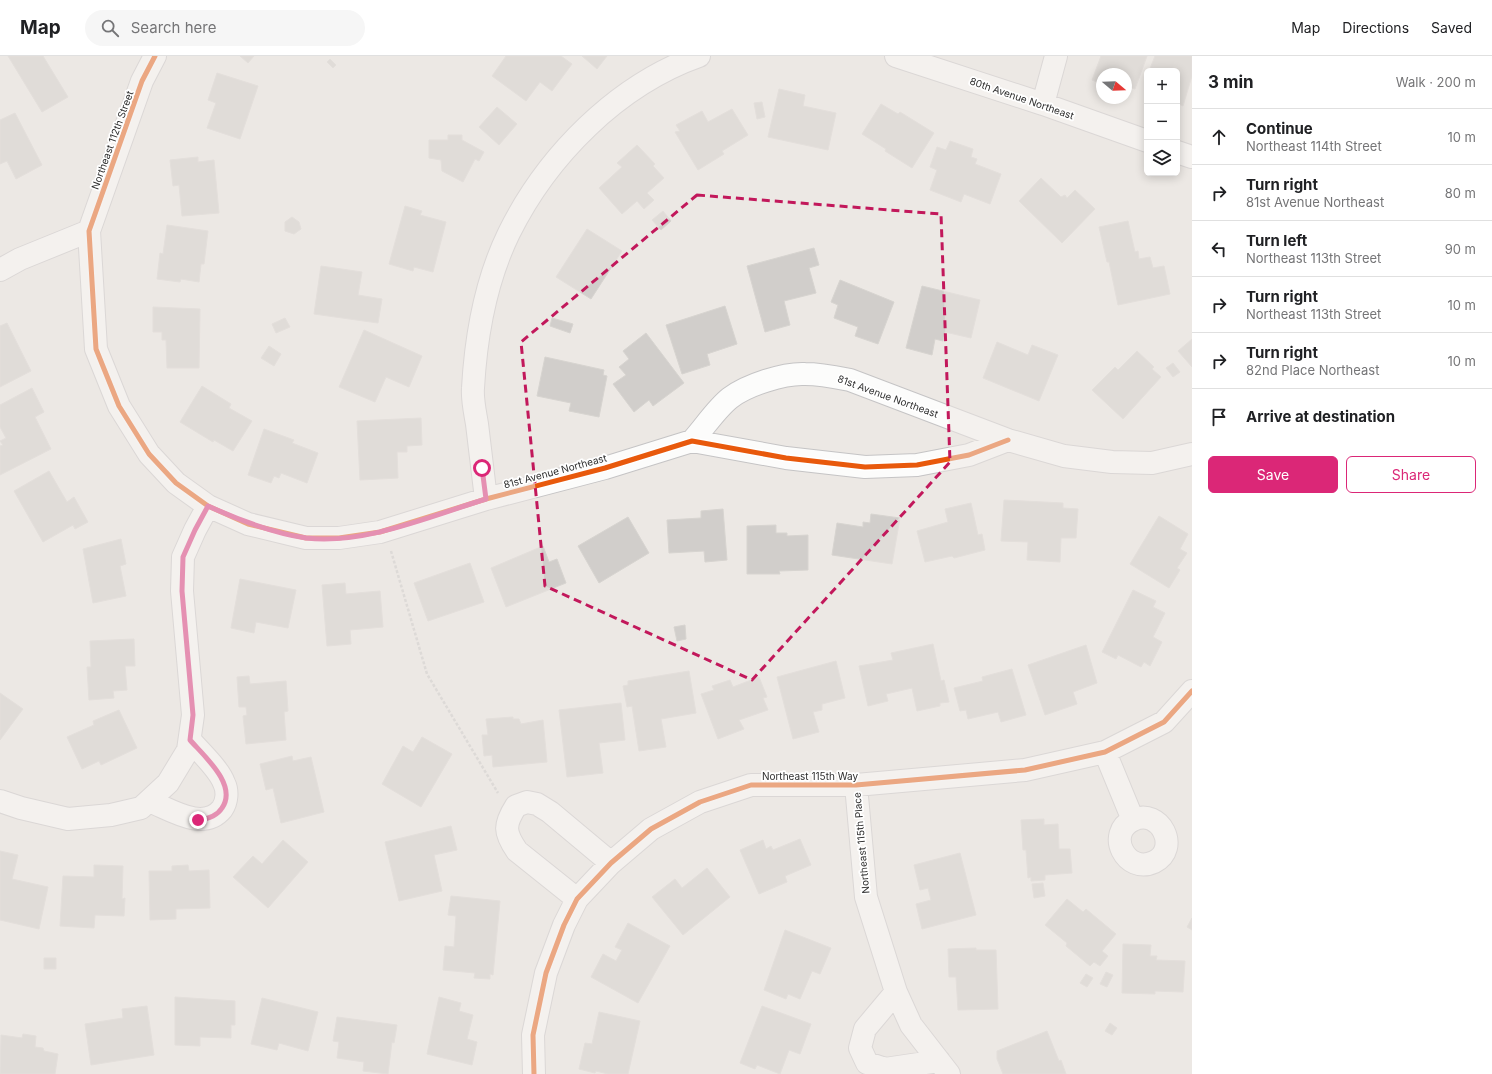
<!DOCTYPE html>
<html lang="en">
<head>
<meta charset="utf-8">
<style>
  body { margin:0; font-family:Inter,sans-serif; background:#f6f6f6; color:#202124 }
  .controls { position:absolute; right:12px; top:12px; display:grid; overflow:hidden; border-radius:6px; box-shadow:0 2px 10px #0003 }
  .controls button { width:36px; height:36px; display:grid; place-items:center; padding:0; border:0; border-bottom:1px solid #e0e0e0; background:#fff; color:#202124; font:20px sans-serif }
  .compass { position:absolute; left:1096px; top:12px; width:36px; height:36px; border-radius:50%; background:#fff; box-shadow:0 2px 10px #0003; rotate:109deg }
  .stop { position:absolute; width:12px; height:12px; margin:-9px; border:3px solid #db2777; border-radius:50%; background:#fff }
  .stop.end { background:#db2777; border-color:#fff; box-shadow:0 1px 4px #0008 }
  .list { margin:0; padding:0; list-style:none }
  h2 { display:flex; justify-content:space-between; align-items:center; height:52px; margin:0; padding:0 16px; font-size:17px }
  h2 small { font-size:13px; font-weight:400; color:#757577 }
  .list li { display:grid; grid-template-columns:26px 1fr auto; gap:12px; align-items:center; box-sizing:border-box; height:56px; padding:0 16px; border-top:1px solid #e0e0e0 }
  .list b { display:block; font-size:15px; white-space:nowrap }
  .list p { margin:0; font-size:13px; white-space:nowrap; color:#757577 }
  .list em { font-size:13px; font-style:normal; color:#757577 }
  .actions { display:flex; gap:8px; padding:12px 16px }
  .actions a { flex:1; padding:9px 0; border:1px solid #db2777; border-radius:6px; text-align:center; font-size:14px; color:#db2777 }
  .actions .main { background:#db2777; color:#fff }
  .icon { flex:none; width:22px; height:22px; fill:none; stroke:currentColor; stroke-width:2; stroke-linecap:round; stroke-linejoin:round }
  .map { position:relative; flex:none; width:1192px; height:1018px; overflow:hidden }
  header { display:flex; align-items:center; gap:24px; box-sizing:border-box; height:56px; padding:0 20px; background:#fff; border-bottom:1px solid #e0e0e0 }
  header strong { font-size:19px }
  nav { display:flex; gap:22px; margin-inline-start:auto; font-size:14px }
  .search { width:280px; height:36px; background:#f6f6f6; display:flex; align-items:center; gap:10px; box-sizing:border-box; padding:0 14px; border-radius:22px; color:#757577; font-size:15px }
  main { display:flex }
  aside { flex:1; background:#fff }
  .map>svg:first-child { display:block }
  .building { fill:#d1cecb; stroke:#d7d4d0 }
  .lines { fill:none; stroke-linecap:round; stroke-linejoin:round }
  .minor-casing { stroke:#c5c4c5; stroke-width:24 }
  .path { stroke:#c9c9c8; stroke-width:2.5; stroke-dasharray:3 2; stroke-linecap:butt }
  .minor { stroke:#fcfcfb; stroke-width:22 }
  .cycleway-casing { stroke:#fff; stroke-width:8 }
  .cycleway { stroke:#e8590c; stroke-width:5 }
  .route { stroke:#db2777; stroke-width:5 }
  .marked { fill:none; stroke:#c2185b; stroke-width:3; stroke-dasharray:8 5; stroke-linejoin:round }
  .labels { text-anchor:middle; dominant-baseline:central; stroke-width:3.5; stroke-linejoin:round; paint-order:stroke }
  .street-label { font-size:10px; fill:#2e2e2e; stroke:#fff }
</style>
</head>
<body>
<header>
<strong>Map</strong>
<div class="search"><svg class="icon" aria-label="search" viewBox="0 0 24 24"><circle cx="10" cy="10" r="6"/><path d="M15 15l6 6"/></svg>Search here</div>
<nav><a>Map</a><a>Directions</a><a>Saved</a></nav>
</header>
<main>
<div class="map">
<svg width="1192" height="1018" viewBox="0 0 1192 1018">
  <rect width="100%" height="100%" fill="#ece8e4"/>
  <path class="building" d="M8 0H43L68 41 42 56Z
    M240 0H254L248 7Z
    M506 0H561L572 8 552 35 540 26 526 45 492 20Z
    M582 0H607L597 13Z
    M1101 0H1147L1135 33 1126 30V18H1102V28L1092 24Z
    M1155 0H1192V20L1183 50 1177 47V15H1149Z
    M330 3 336 9 333 12 327 6Z
    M217 17 258 30 240 83 207 72 216 47 208 44Z
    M779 33 805 39 803 50 836 57 828 94 768 81Z
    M762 46 765 61 757 63 754 47Z
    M881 48 898 58 900 56 934 77 912 112 885 95 886 93 862 78Z
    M497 51 517 68 499 89 479 71Z
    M732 53 748 79 722 95 724 98 698 114 675 76 680 75 676 69 702 55 708 66Z
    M15 57 42 109 16 123 7 105 0 108V64Z
    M448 79H462V84L484 96 479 105 475 103 463 126 442 115 441 104 429 102V84H448Z
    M950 85 973 93 971 101 977 103 975 108 1001 118 990 148 964 138 961 146 930 134 937 114 930 111 937 91 946 94Z
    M637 89 655 108 653 110 664 122 647 137 654 144 644 153 637 145 622 158 599 132 622 111 617 107Z
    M198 101V106L214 104 219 157 182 160 179 129 173 130 170 104Z
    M1041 122 1061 141 1065 139 1067 142 1075 134 1095 153 1062 187 1019 145Z
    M405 150 422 155 420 159 446 166 433 216 414 211 413 215 389 208Z
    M663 155 671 165 661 174 652 164Z
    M292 161 299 166 301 173 294 178 285 175V166Z
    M1128 165 1135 196 1138 195 1139 203 1150 201 1153 212 1164 210 1170 238 1118 249 1109 206H1107L1099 171Z
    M167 169 208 175 204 208H201L199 226 181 223 180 226 157 223 160 197 163 198Z
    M587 173 622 195 591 243 556 221Z
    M814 192 819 209 809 212 816 237 784 245 790 269 765 276 747 210Z
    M321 210 362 216 358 239 382 243 378 267 314 258Z
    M840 224 894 246 878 288 855 280 858 271 834 262 838 249 831 246Z
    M922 230 980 244 971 282 945 276 943 285 935 283 932 299 906 292Z
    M725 250 737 288 707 298 710 309 682 318 666 269Z
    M153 251 200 253 199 312H167L166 284H162V276H153Z
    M285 262 290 271 276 277 272 268Z
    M552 262 573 268 570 277 550 270Z
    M7 267 31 315 0 331V270Z
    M364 274 422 300 409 331 386 321 375 346 339 331Z
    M646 277 684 327 653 350 649 344 634 356 613 328 626 319 619 311 629 303 623 295Z
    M1192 283V311L1178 295Z
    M997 286 1028 299 1032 289 1058 299 1039 345 983 322Z
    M269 290 281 298 274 310 261 302Z
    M1137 295 1154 311 1152 313 1161 321 1123 363 1092 334 1115 311 1118 314Z
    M545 301 604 314 603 319 607 320 599 361 569 355 571 347 537 340Z
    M1173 307 1180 316 1173 321 1166 312Z
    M202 330 231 348 229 352 252 365 233 395 214 384 213 386 180 366Z
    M32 332 44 356 35 361 51 393 0 419V390L3 389 0 385 6 382 0 371V349Z
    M421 362 422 389 407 390V396H397L398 422 360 424 357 365Z
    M264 373 294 384 292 387 318 397 307 427 281 417 279 422 274 420 271 427 248 419Z
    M49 415 67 446 74 441 88 466 75 473 73 469 43 486 14 435Z
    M1004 444 1063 447V452L1078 453 1076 482H1061L1060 506 1027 504 1028 486 1001 485Z
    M971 447 978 479 982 478 985 494 954 502 952 500 925 506 917 475 948 466 945 453Z
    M723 453 727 504 705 506 704 495 669 497 667 464 701 462V455Z
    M871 458 900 462 892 508 832 499 837 467 863 471V466L870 467Z
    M1159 460 1188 478 1180 493 1187 497 1177 512 1180 514 1169 532 1130 508Z
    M628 461 649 497 599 527 578 490Z
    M776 469V477H787V480L808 479V514L779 515 780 518H747V470Z
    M121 483 126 508 120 510 126 540 93 547 83 493Z
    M543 490 549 506 557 503 566 527 506 551 491 512Z
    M470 507 484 546 428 565 414 527Z
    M240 523 296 534 288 572 256 566 254 577 231 572Z
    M345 527 346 538 380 535 383 571 350 574 351 588 327 590 322 529Z
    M1133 534 1156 545 1153 551 1165 557 1153 581 1162 586 1150 610 1144 606 1141 611 1118 599 1116 603 1102 596Z
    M685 569 686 583 677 585 674 571Z
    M134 583 135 610H125L127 634 113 635 114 642 89 644 87 611H91L90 585Z
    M933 588 941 625 944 624 949 646 940 647V650L917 655 912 632 886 638 888 645 868 650 859 610 893 604 891 597Z
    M1086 589 1097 627 1073 636 1077 648 1045 659 1028 609Z
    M836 605 845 642 822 648V654L813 656 819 676 793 683 777 621Z
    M1012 613 1026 659 1001 666 998 656 968 663 966 654 960 655 954 632 983 625 982 621Z
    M689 615 696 657 661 663 666 691 639 695 632 650 627 651 623 630 628 629V625Z
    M249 620 250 628 286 625 288 655 284 656 286 684 246 688 243 660 247 659 246 651H239L237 621Z
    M759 621 767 641 763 642 768 654 739 664 744 673 718 683 701 638 714 634 712 630 730 624 733 631Z
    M0 637 23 653 0 684Z
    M621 647 625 684 599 687 603 717 567 721 559 654Z
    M119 654 137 692 101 709 99 705 82 713 67 681 94 669 93 665Z
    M513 661V663H519L521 668 543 664 547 706 493 711 492 699 484 700 482 679H488L486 663Z
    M422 681 452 698 421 751 382 728 403 690 413 696Z
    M292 700 293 705 311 701 324 756 281 767 273 732 266 734 260 708Z
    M1044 763V769L1058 768 1059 793H1070L1072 817 1045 819V824L1031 825V821L1028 822 1026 794H1023L1021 764Z
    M451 770 457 794 434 799 442 835 399 845 385 786Z
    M800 783 811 809 785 820 787 826 759 838 740 794 763 784 766 793 771 790 773 794Z
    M283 784 308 806 268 852 233 821 253 800 262 808Z
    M0 795 18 799 12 823 48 831 39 873 0 864Z
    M960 797 976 859 922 873 916 848 931 844 928 832 920 834 914 809Z
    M94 809 123 810 122 843 125 842 124 860 95 859 94 872 60 870 63 820 94 821Z
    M188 809 189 815 209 814 210 852 176 853V863L150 864 149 815H172V810Z
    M707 812 730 841 683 879 652 841 675 823 682 832Z
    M1043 827 1045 840 1034 842 1032 828Z
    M451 840 500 845 493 919 490 918V923L474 922 475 917 443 914 445 890 454 891 456 860 448 859Z
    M1067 843 1083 856 1086 853 1116 878 1102 895 1108 900 1100 910 1094 906 1090 910 1066 890 1067 887 1045 869Z
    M1192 862V874L1187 871Z
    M628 867 670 890 638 947 591 921 603 898 616 905 622 894 615 891Z
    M785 874 831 892 820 918 812 915 800 943 788 938 786 943 764 934Z
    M1123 888 1151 889 1150 900H1157L1156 904 1185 905 1183 936 1155 935V938L1122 937Z
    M976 892V894H996L998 953 958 954 956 921H949L948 893Z
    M44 902H56V913H44Z
    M1106 916 1113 919 1107 931 1100 928Z
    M1086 918 1093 922 1087 931 1080 927Z
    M175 941 235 945V969H231V982L200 981V990L175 989Z
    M439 941 461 947 459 955 473 959 467 983 477 986 472 1009 427 998Z
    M262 942 318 956 308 995 279 987 277 994 251 988Z
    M147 950 154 999 91 1009 85 968 123 962 122 953Z
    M762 950 811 968 800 998 789 994 780 1018 757 1009 755 1013 740 1007Z
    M599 956 640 965 628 1018H608L596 1015 595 1017 579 1013 585 987 592 988Z
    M337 961 397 969 394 987 392 986 388 1018 363 1015 364 1006 337 1002 339 986 333 985Z
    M1110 967 1117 972 1112 979 1105 975Z
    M1047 975 1059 1005 1061 1004 1066 1018H1003L997 1003V995Z
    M23 978 36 980 35 991 43 992 44 995 58 998 55 1018H0L1 979 22 982Z"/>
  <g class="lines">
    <defs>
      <path id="minor" d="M155 0 142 25 89 175 96 293 119 350 149 398 176 427 208 450 248 468 306 482H339L380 476 486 443 605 412 692 385 786 402 865 411 917 409 969 399 1008 384
        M896 0 1043 48 1147 85
        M1043 48 1056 0
        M1177 96 1192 101
        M0 214 20 203 89 175
        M692 385C704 372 716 353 730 342 747 329 784 317 805 318 821 318 835 321 850 324L1008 384 1064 400 1112 406 1152 407 1192 398
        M486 443C483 418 480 393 477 368 475 356 472 343 473 332 476 279 486 224 509 177 547 100 617 29 699 0
        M1105 696 1133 764C1105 777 1126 819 1154 806 1181 793 1160 751 1133 764
        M856 729 866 841 896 936 911 969 949 1018
        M0 745 21 752 68 763 111 759 141 752 168 727 188 694 193 659 182 535 183 501 195 474 208 450
        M149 745C170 753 203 776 222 753 227 746 228 735 224 727 219 713 200 696 190 684
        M577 843 517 795C504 776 504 769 516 750L527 746 537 748 550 756 611 807
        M896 936 865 973 860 992 867 1007 885 1013 939 1005
        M534 1018 533 979 546 917 564 869 577 843 611 807 651 773 700 746 751 729H856L1025 714 1105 696 1164 666 1192 635"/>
    </defs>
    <use href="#minor" class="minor-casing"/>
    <path class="path" d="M391 495 427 618 498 737"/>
    <use href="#minor" class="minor"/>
    <defs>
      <path id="cycleway" d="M155 0 142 25 89 175 96 293 119 350 149 398 176 427 208 450 248 468 306 482H339L380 476 486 443 605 412 692 385 786 402 865 411 917 409 969 399 1008 384
        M534 1018 533 979 546 917 564 869 577 843 611 807 651 773 700 746 751 729H856L1025 714 1105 696 1164 666 1192 635"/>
    </defs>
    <use href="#cycleway" class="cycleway-casing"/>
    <use href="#cycleway" class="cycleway"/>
  </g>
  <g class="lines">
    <path class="route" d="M198 764C208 763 217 760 222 752 238 729 204 700 190 684L193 659 182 535 183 501 195 474 208 450C239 464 272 477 306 482 364 489 431 460 486 443L482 412"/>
  </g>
  <path d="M0 0H1192V1018H0ZM697 139 941 158 950 406 752 624 545 530 521 286Z" fill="#ece8e4" fill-opacity=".55" fill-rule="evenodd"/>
  <path class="marked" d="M697 139 941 158 950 406 752 624 545 530 521 286Z"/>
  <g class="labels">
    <g class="street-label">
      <text transform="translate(1022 42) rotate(19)">80th Avenue Northeast</text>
      <text transform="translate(112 84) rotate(-70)">Northeast 112th Street</text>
      <text transform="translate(888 340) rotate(20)">81st Avenue Northeast</text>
      <text transform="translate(555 415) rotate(-15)">81st Avenue Northeast</text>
      <text x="810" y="720">Northeast 115th Way</text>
      <text transform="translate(861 787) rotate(-95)">Northeast 115th Place</text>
    </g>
  </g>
</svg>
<div class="controls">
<button>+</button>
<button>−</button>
<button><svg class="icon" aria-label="layers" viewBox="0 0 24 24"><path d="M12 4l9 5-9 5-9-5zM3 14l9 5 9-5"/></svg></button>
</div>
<svg class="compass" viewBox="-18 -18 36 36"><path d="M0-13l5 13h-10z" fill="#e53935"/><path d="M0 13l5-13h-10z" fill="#757577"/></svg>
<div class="stop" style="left:482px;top:412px"></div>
<div class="stop end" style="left:198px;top:764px"></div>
</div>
<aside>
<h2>3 min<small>Walk · 200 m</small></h2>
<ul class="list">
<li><svg class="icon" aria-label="ahead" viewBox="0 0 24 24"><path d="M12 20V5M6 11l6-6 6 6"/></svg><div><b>Continue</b><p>Northeast 114th Street</p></div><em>10 m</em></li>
<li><svg class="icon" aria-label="right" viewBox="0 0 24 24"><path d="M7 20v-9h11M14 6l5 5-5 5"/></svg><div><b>Turn right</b><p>81st Avenue Northeast</p></div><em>80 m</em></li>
<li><svg class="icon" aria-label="left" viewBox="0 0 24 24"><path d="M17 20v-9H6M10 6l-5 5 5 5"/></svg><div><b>Turn left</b><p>Northeast 113th Street</p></div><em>90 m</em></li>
<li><svg class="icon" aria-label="right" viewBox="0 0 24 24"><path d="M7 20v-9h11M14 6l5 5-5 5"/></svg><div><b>Turn right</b><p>Northeast 113th Street</p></div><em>10 m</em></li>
<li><svg class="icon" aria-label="right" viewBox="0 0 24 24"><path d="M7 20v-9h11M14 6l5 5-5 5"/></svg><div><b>Turn right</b><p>82nd Place Northeast</p></div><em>10 m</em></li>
<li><svg class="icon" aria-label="arrive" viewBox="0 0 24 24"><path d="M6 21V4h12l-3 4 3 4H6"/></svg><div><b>Arrive at destination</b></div></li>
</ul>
<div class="actions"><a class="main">Save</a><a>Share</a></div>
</aside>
</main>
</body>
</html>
